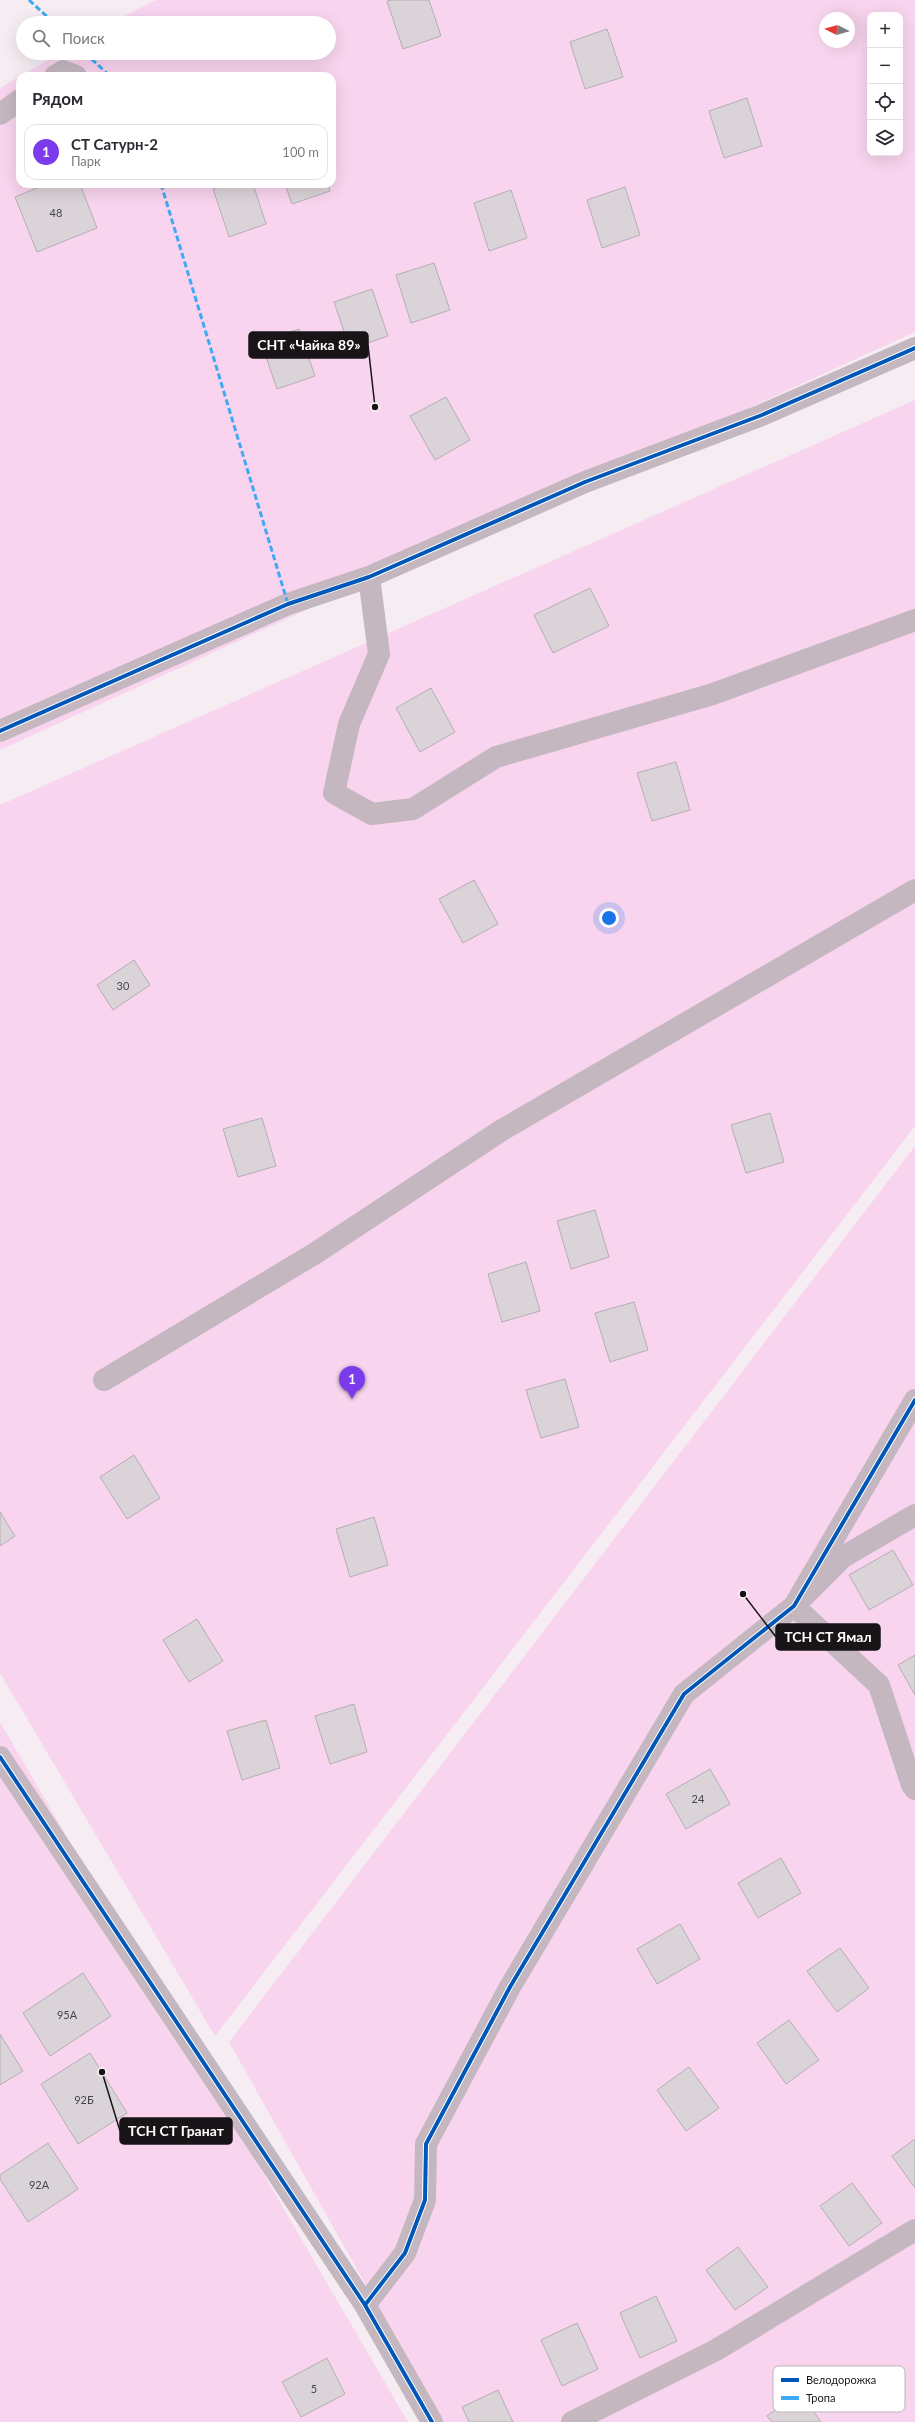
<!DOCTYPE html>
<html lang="ru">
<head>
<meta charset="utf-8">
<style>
  body { margin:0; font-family:Lato,sans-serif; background:#f2f2f3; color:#2b2b33 }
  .controls { position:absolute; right:12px; top:12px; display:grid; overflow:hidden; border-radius:8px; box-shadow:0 4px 16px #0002 }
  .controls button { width:36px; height:36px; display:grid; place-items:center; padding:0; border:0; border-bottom:1px solid #e1e1e2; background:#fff; color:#2b2b33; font:20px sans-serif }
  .compass { position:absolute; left:819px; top:12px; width:36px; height:36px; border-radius:50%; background:#fff; box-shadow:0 4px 16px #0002; rotate:276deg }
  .you { position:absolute; left:609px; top:918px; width:14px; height:14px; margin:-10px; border:3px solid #fff; border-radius:50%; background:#1a73e8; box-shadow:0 0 0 6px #1a73e833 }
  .badge { display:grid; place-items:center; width:26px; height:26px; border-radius:50%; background:#7c3aed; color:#fff; font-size:13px; font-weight:700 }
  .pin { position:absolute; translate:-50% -33px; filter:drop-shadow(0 1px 2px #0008) }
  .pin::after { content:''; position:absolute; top:21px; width:14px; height:12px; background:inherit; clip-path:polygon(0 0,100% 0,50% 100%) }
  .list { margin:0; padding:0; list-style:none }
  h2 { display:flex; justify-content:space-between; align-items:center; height:52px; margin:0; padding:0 16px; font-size:17px }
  h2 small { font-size:13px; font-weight:400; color:#7c7c81 }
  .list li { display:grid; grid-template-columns:26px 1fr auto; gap:12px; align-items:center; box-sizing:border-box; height:56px; margin:0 8px 8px; padding:0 8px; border:1px solid #e1e1e2; border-radius:12px }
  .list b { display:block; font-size:15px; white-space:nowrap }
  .list p { margin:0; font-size:13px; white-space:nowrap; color:#7c7c81 }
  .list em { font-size:13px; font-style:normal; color:#7c7c81 }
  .icon { flex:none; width:22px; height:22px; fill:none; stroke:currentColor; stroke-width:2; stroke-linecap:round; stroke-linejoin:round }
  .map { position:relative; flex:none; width:915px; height:2422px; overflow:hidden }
  .search { position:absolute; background:#fff; box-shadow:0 4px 16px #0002; left:16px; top:16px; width:320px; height:44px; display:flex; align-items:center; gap:10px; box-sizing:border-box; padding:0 14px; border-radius:22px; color:#7c7c81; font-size:15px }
  .panel { position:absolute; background:#fff; box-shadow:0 4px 16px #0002; left:16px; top:72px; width:320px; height:116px; border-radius:12px }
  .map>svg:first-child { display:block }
  .green { fill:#f8d4ee; fill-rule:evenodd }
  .building { fill:#dad3d8; stroke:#b5aeb3 }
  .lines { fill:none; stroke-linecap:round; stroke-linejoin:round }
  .minor { stroke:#c4b7c0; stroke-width:22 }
  .quiet { stroke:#3fa9f5; stroke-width:3; stroke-dasharray:6 3; stroke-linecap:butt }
  .cycleway-casing { stroke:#fff; stroke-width:6 }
  .cycleway { stroke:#0057b8; stroke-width:4 }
  .labels { text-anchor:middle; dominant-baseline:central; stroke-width:4; stroke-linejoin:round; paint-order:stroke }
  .number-label { font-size:11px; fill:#494448 }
  .key { fill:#fff; stroke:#bab8ba; stroke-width:1 }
  .key-label { font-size:11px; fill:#191418 }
  .leader { fill:none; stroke:#191418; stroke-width:1.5 }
  .callout-dot { fill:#191418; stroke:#fff; stroke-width:1.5 }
  .callout { fill:#191418; stroke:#191418; stroke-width:1.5 }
  .callout-label { font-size:14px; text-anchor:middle; font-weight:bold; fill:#fff }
</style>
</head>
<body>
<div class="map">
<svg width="915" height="2422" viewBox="0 0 915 2422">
  <rect width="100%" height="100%" fill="#f6edf3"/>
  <path class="green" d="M156 0H915V332L0 750V88L20 76V184H332V76H21L60 53H329V23H111ZM870 15H900V153H870ZM825 18H849V42H825Z
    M915 400V1126L215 2036 0 1673V805Z
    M915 1146V2422H443L229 2042Z
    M0 1722 408 2422H0Z"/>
  <path class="building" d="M392 0H429L441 36 403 49 387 1Z
    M607 29 623 77 585 89 570 42Z
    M747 98 762 146 724 158 709 111Z
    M47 184H80L97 228 37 252 15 197Z
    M229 184H253L266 224 229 237 213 189Z
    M285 184H328L330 191 292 204Z
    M625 187 640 235 602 248 587 200Z
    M511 190 527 238 489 251 474 203Z
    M434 263 450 310 411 323 396 275Z
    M372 289 388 336 350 349 334 302Z
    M299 329 315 376 277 389 261 342Z
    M446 397 470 440 435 460 410 416Z
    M590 588 609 626 553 653 534 615Z
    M431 688 455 732 420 752 396 708Z
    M676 762 690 810 652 821 637 773Z
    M474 880 498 924 463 943 439 899Z
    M134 960 150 985 113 1010 97 985Z
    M770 1113 784 1162 746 1173 731 1125Z
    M262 1118 276 1166 238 1177 223 1129Z
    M595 1210 609 1257 571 1269 557 1221Z
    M526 1262 540 1311 502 1322 488 1274Z
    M634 1302 648 1350 610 1362 595 1313Z
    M565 1379 579 1427 541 1438 526 1390Z
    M134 1455 160 1498 127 1519 100 1477Z
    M0 1512 15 1536 0 1546Z
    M374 1517 388 1565 350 1577 336 1529Z
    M893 1550 913 1585 869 1610 849 1575Z
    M197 1619 223 1661 189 1682 163 1640Z
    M915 1655V1695L898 1665Z
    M354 1704 367 1752 330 1764 315 1716Z
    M266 1720 280 1768 242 1780 227 1731Z
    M710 1769 730 1804 686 1829 666 1794Z
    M781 1858 801 1893 758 1918 738 1883Z
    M680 1924 700 1959 657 1984 637 1949Z
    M840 1948 869 1988 837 2012 807 1971Z
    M83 1973 111 2016 50 2056 23 2013Z
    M789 2020 819 2060 786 2084 757 2043Z
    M0 2034 23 2071 0 2085Z
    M90 2053 127 2113 78 2144 41 2084Z
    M689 2067 719 2108 686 2131 657 2090Z
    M915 2139V2188L892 2156Z
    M48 2143 78 2189 28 2222 0 2179V2175Z
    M852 2183 882 2223 849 2246 820 2206Z
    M738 2247 768 2287 735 2310 706 2270Z
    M656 2296 677 2341 640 2358 620 2313Z
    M577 2323 598 2369 562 2386 541 2340Z
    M327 2358 345 2394 301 2417 282 2382Z
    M498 2390 513 2422H469L462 2407Z
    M800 2392 821 2422H772L767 2416Z"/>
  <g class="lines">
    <path class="minor" d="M55 76 63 71 76 76
      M0 114 20 100
      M369 577 379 654 349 724 334 793 372 814 413 809 496 757 713 694 915 620
      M0 731 288 604 369 577 585 482 762 415 915 348
      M104 1380 314 1254 502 1130 915 890
      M915 1515 843 1557 794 1606 879 1685 912 1785 915 1789
      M0 1757 365 2305 432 2422
      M365 2305 405 2253 425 2200 426 2144 510 1987 684 1694 794 1606 915 1400
      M572 2422 716 2350 915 2230"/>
    <path class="quiet" d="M29 0 54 23
      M85 53 110 76
      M161 184 288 604"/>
    <defs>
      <path id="cycleway" d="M0 731 288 604 369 577 585 482 762 415 915 348
        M0 1757 365 2305 432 2422
        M365 2305 405 2253 425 2200 426 2144 510 1987 684 1694 794 1606 915 1400"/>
    </defs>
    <use href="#cycleway" class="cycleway-casing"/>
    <use href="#cycleway" class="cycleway"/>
  </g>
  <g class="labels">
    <g class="number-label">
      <text x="56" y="212">48</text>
      <text x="123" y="985">30</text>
      <text x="698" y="1798">24</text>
      <text x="67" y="2014">95А</text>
      <text x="84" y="2099">92Б</text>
      <text x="39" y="2184">92А</text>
      <text x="314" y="2388">5</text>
    </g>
  </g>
  <rect x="773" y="2366" width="132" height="46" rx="6" class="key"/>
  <rect x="781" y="2378" width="18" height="4" fill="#0057b8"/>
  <rect x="781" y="2396" width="18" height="4" fill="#3fa9f5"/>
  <g class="key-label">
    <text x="806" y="2384">Велодорожка</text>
    <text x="806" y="2402">Тропа</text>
  </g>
  <path class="leader" d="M375 407L368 345M743 1594L776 1637M102 2072L120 2131"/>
  <g class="callout-dot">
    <circle cx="375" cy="407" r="4"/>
    <circle cx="743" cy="1594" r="4"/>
    <circle cx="102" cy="2072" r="4"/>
  </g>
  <g class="callout">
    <rect x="249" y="332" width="119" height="26" rx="4"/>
    <rect x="776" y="1624" width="104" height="26" rx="4"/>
    <rect x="120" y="2118" width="112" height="26" rx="4"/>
  </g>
  <g class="callout-label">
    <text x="309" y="350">СНТ «Чайка 89»</text>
    <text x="828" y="1642">ТСН СТ Ямал</text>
    <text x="176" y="2136">ТСН СТ Гранат</text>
  </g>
</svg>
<div class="controls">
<button>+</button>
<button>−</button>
<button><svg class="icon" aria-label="locate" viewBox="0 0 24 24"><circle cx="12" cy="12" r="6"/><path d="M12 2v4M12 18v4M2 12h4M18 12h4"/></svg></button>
<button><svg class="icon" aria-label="layers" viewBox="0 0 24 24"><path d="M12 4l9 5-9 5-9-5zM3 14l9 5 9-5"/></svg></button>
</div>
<svg class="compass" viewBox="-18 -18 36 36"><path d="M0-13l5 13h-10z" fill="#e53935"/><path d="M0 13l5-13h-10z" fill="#7c7c81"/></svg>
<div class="you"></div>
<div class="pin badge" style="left:352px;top:1399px">1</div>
<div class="search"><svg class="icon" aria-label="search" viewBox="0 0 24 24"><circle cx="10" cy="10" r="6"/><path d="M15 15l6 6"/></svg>Поиск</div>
<section class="panel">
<h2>Рядом<small></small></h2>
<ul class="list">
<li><span class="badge">1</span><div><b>СТ Сатурн-2</b><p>Парк</p></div><em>100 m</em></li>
</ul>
</section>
</div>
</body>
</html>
